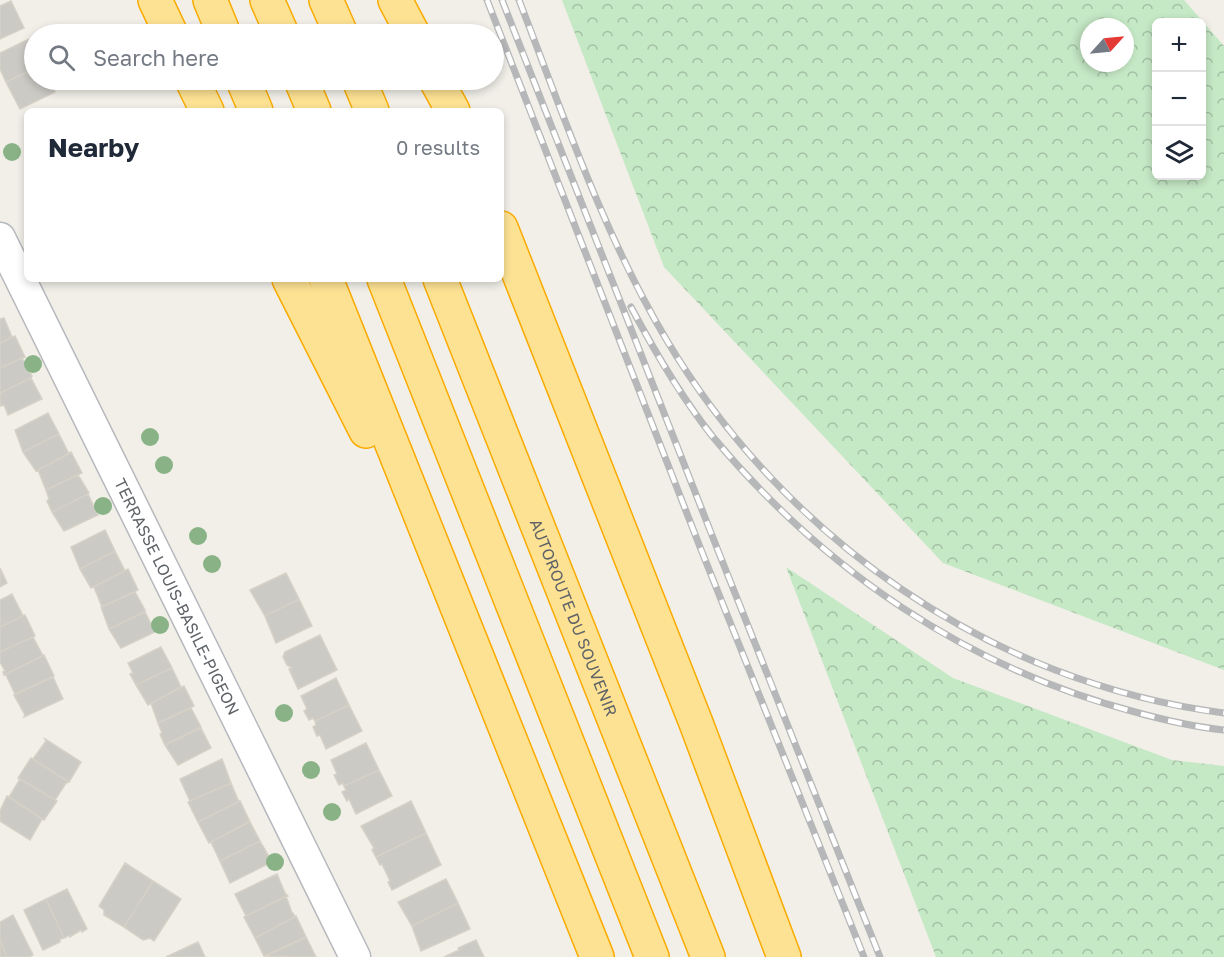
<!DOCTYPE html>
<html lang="en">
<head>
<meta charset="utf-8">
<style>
  body { margin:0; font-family:"Golos Text",sans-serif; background:#f2f2f3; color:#1f2937 }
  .controls { position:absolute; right:18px; top:18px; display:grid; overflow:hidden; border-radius:9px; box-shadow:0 3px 9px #0003 }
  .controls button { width:54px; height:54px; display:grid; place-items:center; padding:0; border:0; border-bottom:2px solid #e0e1e3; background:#fff; color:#1f2937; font:30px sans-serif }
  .compass { position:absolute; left:1080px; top:18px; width:54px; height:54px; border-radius:50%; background:#fff; box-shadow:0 3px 9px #0003; rotate:63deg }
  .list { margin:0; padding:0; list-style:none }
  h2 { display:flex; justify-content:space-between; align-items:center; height:78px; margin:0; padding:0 24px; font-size:26px }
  h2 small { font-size:20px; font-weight:400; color:#747a83 }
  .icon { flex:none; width:33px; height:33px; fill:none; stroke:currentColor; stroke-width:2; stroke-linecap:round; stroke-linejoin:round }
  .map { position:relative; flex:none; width:1224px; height:957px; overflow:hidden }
  .search { position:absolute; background:#fff; box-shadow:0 3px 9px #0003; left:24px; top:24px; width:480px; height:66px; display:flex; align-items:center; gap:15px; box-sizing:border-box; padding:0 21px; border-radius:33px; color:#747a83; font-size:22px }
  .panel { position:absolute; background:#fff; box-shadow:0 3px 9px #0003; left:24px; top:108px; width:480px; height:174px; border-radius:9px }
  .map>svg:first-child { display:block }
  .forest { fill:url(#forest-crowns); fill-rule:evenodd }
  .building { fill:#cccac5; stroke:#d6d1c6; stroke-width:1.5 }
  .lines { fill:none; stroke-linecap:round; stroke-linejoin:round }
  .minor-casing { stroke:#b5b8bc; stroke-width:33 }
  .highway-casing { stroke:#f9ab00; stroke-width:36 }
  .minor { stroke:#fff; stroke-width:30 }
  .highway { stroke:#fde293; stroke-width:33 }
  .rail-casing { stroke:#b6b7b8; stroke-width:7 }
  .rail { stroke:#fff; stroke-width:4.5; stroke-dasharray:14; stroke-linecap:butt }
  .tree { fill:#89b387 }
  .labels { text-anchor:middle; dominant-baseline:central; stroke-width:6; stroke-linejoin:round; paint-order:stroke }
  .street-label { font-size:16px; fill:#5f6368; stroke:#fff }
</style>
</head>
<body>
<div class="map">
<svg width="1224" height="957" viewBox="0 0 1224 957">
  <defs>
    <pattern id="forest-crowns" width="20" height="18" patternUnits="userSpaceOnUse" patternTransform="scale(1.5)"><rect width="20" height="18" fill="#c5e8c5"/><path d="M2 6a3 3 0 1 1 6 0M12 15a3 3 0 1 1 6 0" fill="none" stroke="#a3c0a4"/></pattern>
  </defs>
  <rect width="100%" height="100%" fill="#f1efe8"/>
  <path class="forest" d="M562 0H1184L1224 46V670L943 563 664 267ZM1156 22H1202V176H1156ZM1089 27H1125V63H1089Z
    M786 567 953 678 1172 760 1224 766V957H936Z"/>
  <path class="building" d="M11 1 24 28 0 39V6Z
    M29 39 34 50V69L6 82 0 69V53Z
    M34 69V80H49L55 92 20 109 6 82Z
    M4 318 12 337 0 343V319Z
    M15 336 25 357 0 368V343Z
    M22 358 32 376 31 378 0 393V368Z
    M31 378 42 399 8 415 4 405 1 406 0 403V393Z
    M48 413 59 434 23 452 15 430Z
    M59 434 69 454 36 471 23 452Z
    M71 452 82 473 46 490 38 470Z
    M78 475 89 493 88 494 52 512 47 501 49 499 46 490Z
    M88 494 98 515 64 531 52 512Z
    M105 530 115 551 80 569 71 547Z
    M115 551 125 571 91 588 80 569Z
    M0 568 7 583 0 587Z
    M128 569 138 590 102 607 94 587Z
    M286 573 299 599 265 616 250 590Z
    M135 592 145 610 144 612 109 629 101 607Z
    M12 594 23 616 0 627V600Z
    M299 599 312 626 276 643 265 616Z
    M145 612 155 632 121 648 109 629Z
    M25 615 35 636 0 652V627Z
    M320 635 337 670 298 689 289 669 292 668 287 665 283 657 285 652Z
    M33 637 43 656 4 675 3 672 5 671 0 662V652Z
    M161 647 172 668 136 685 130 674 133 673 128 663Z
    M44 655 54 676 15 694 6 675H4Z
    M172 668 181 687 148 705 136 685Z
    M53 677 63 699 24 717 25 715 14 695Z
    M336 678 349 705 315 721 313 718 309 720 304 711 307 709 301 696Z
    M184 686 194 706 158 723 151 703Z
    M349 705 362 731 326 749 320 735 317 736 313 727 316 725 315 721Z
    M191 708 201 727 165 745 160 734 162 733 158 723Z
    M201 728 211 748 178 765 165 745Z
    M45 739 81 762 69 782 33 759 46 741Z
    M366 743 379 770 344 786 343 783 339 785 334 775 337 774 331 760Z
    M31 758 69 782 66 783 55 800 18 778Z
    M222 759 231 783 190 801 180 779Z
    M379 770 392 796 356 814 349 799 347 801 342 792 346 790 344 786Z
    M20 779 57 801 44 820 9 797Z
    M231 783 238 800 240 801 198 822 188 802Z
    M7 796 42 819 30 840 0 821V811Z
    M240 801 250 822 209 843 198 822Z
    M411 801 426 833 376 857 372 850 374 848 361 826Z
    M248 822H250L260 841 220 861 211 842Z
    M426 833 441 865 392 890 388 882 390 881 382 864 380 865 376 857Z
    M260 841 272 862 230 883 220 861Z
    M125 863 153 881 124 927 104 915V910L99 906Z
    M277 874 285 893 288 896 246 916 235 894Z
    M446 879 458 903 412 926 398 902Z
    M153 881 181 899 154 941 150 938 143 940 124 927Z
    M67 889 87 929 82 932 81 930 70 937V935L64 938 46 899Z
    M286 896 292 913H293L295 917 255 938 244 917Z
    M46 899 64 938 60 939V942L43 950 24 910Z
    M458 903 470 929 421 951 412 926Z
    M13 915 33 955 29 957H7L0 941V922Z
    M296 916 306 937 264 956 255 938Z
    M306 937 316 957 265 956 288 946Z
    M476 940 484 957H444L459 950 458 948Z
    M0 941 3 947 7 957H0Z
    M198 942 205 957H166Z"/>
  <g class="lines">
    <defs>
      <g id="minor">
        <path id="s1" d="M0 238 355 957"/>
      </g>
      <g id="highway">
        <path d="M155 0 171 34"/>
        <path d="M210 0 224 34"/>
        <path d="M267 0 282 34"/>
        <path d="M326 0 341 34"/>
        <path d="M395 0 413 34"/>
        <path d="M192 80 207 111"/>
        <path d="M243 80 256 111"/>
        <path d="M301 80 314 111"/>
        <path d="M359 80 372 111"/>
        <path d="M436 80 453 111"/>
        <path d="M501 228 696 723 784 957"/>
        <path d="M289 279 366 431"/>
        <path d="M326 279 597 957"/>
        <path d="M384 279 652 957"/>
        <path id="s2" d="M440 279 708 957"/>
      </g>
    </defs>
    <use href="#minor" class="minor-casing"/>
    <use href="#highway" class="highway-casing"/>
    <use href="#minor" class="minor"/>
    <use href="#highway" class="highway"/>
    <defs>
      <path id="rail" d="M487 0 700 547 864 957
        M502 0 717 548 880 957
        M519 0C563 114 603 233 666 339 785 539 991 683 1224 713
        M631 307C655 352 681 397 713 437 824 570 967 668 1135 712 1164 720 1194 727 1224 730"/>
    </defs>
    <use href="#rail" class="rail-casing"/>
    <use href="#rail" class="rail"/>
  </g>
  <g class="tree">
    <circle cx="12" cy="152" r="9"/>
    <circle cx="33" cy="364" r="9"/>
    <circle cx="150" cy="437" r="9"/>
    <circle cx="164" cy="465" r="9"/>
    <circle cx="103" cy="506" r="9"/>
    <circle cx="198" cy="536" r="9"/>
    <circle cx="212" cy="564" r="9"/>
    <circle cx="160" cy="625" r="9"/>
    <circle cx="284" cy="713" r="9"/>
    <circle cx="311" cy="770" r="9"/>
    <circle cx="332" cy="812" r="9"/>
    <circle cx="275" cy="862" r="9"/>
  </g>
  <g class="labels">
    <g class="street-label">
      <text stroke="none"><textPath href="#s1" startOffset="400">TERRASSE LOUIS-BASILE-PIGEON</textPath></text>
      <text stroke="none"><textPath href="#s2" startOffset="364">AUTOROUTE DU SOUVENIR</textPath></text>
    </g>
  </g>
</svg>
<div class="controls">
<button>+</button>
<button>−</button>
<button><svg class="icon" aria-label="layers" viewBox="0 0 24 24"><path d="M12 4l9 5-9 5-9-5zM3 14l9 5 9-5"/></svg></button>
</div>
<svg class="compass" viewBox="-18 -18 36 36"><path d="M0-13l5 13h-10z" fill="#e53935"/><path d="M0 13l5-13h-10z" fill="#747a83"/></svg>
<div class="search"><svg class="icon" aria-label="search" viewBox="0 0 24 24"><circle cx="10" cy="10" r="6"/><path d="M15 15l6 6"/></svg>Search here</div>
<section class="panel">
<h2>Nearby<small>0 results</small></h2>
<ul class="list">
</ul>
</section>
</div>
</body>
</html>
